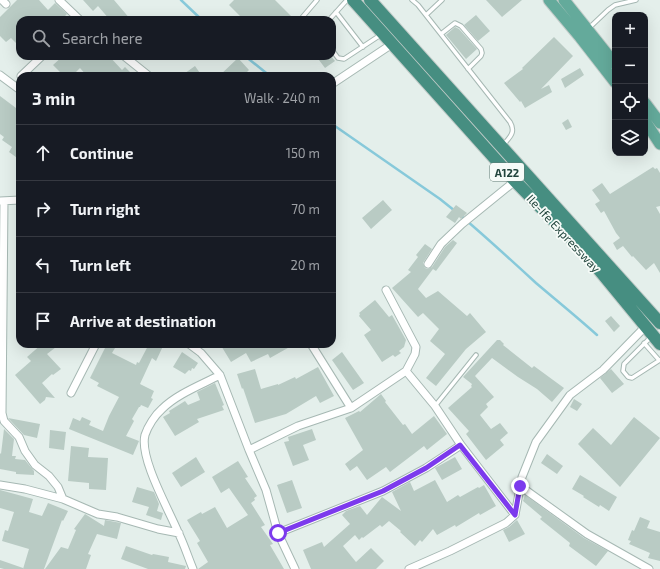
<!DOCTYPE html>
<html lang="en">
<head>
<meta charset="utf-8">
<style>
  body { margin:0; font-family:"Exo 2",sans-serif; background:#20242c; color:#f1f3f6 }
  .controls { position:absolute; right:12px; top:12px; display:grid; overflow:hidden; border-radius:8px; box-shadow:0 4px 16px #0002 }
  .controls button { width:36px; height:36px; display:grid; place-items:center; padding:0; border:0; border-bottom:1px solid #363941; background:#171b24; color:#f1f3f6; font:20px sans-serif }
  .stop { position:absolute; width:12px; height:12px; margin:-9px; border:3px solid #7c3aed; border-radius:50%; background:#fff }
  .stop.end { background:#7c3aed; border-color:#fff; box-shadow:0 1px 4px #0008 }
  .list { margin:0; padding:0; list-style:none }
  h2 { display:flex; justify-content:space-between; align-items:center; height:52px; margin:0; padding:0 16px; font-size:17px }
  h2 small { font-size:13px; font-weight:400; color:#9ea1a6 }
  .list li { display:grid; grid-template-columns:26px 1fr auto; gap:12px; align-items:center; box-sizing:border-box; height:56px; padding:0 16px; border-top:1px solid #363941 }
  .list b { display:block; font-size:15px; white-space:nowrap }
  .list em { font-size:13px; font-style:normal; color:#9ea1a6 }
  .icon { flex:none; width:22px; height:22px; fill:none; stroke:currentColor; stroke-width:2; stroke-linecap:round; stroke-linejoin:round }
  .map { position:relative; flex:none; width:660px; height:569px; overflow:hidden }
  .search { position:absolute; background:#171b24; box-shadow:0 4px 16px #0002; left:16px; top:16px; width:320px; height:44px; display:flex; align-items:center; gap:10px; box-sizing:border-box; padding:0 14px; border-radius:12px; color:#9ea1a6; font-size:15px }
  .panel { position:absolute; background:#171b24; box-shadow:0 4px 16px #0002; left:16px; top:72px; width:320px; height:276px; border-radius:12px }
  .map>svg:first-child { display:block }
  .lines { fill:none; stroke-linecap:round; stroke-linejoin:round }
  .stream { stroke:#87c9da; stroke-width:2.5 }
  .building { fill:#b9cbc4 }
  .service-casing { stroke:#a6b8b3; stroke-width:5.5 }
  .minor-casing { stroke:#a6b8b3; stroke-width:9 }
  .primary-casing { stroke:#c1cbc8; stroke-width:13 }
  .trunk-casing { stroke:#c1cbc8; stroke-width:14 }
  .service { stroke:#fff; stroke-width:3.5 }
  .minor { stroke:#fff; stroke-width:7 }
  .primary { stroke:#64aa9b; stroke-width:11 }
  .trunk { stroke:#468e81; stroke-width:12 }
  .route { stroke:#7c3aed; stroke-width:5 }
  .labels { text-anchor:middle; dominant-baseline:central; stroke-width:3.5; stroke-linejoin:round; paint-order:stroke }
  .shield { fill:#f6fbf8; stroke:#617b74; stroke-width:1 }
  .shield-label { font-size:11px; font-weight:bold; fill:#21443c }
  .street-label { font-size:12px; fill:#21443c; stroke:#f6fbf8 }
</style>
</head>
<body>
<div class="map">
<svg width="660" height="569" viewBox="0 0 660 569">
  <rect width="100%" height="100%" fill="#e4efeb"/>
  <g class="lines">
    <path class="stream" d="M181 0 202 20
      M245 56 270 76
      M332 124 440 199 455 211
      M460 215C486 237 511 260 536 283 556 300 577 317 597 335"/>
  </g>
  <path class="building" d="M17 0H39L48 10 55 3 67 14 61 20H20V47L11 38 6 42 0 36V17Z
    M83 0H114L131 20H110L98 6 93 11Z
    M234 0H275L295 20H244L229 5Z
    M486 0H522L502 17Z
    M476 15 490 31 478 41 464 25Z
    M455 27 459 29 477 49 466 59 446 35Z
    M554 37 573 56 541 89 549 85 552 92 525 108 521 101 520 102 504 83 523 69 522 68Z
    M63 56H109L122 70 125 67 134 76H87L80 68 72 76H64L53 65Z
    M316 56H331L335 61 325 68Z
    M238 58 249 70 243 76H219Z
    M195 66 202 76H181Z
    M580 68 584 75 565 88 561 79Z
    M0 96 20 111V160L9 152 12 147 2 140 4 137 0 134Z
    M568 119 572 127 566 130 562 123Z
    M653 167 655 169 657 168 660 173V206L656 207 660 214V273L654 263 646 270 633 256 632 257 623 246 617 250 613 243 620 238 616 233 604 211 601 213 595 204 600 201 592 190 602 183 610 194Z
    M383 200 392 210 371 229 362 218Z
    M456 205 467 213 461 219 459 217 455 223 446 217Z
    M453 240 457 243 436 271 433 269 418 289 426 298 438 291 467 316 470 313 486 332 466 349 436 386 426 378 445 354 430 341 439 329 423 313 418 317 392 288 411 272 408 270 418 257 416 255 425 244 432 249 423 263 425 268 428 269 432 267 445 247Z
    M375 300 389 317 392 315 406 340 404 347 399 351 401 353 395 357 393 355 382 362 364 335 371 330 359 316 360 314 359 313Z
    M611 316 620 326 614 332 605 321Z
    M497 340H500L504 344 503 345 532 368 534 366 564 388 552 402 537 389 518 377 492 358 475 376 494 397 486 404 488 407 480 415 491 429 500 423 508 433 500 440 504 445 486 460 466 434 469 431 448 408 472 387 471 386 472 384 463 377Z
    M42 344H60L47 354 61 369 53 375 52 374 42 383 55 398 46 397 45 400 40 404 15 375 31 361 27 357Z
    M107 344 115 348 112 353 136 365 137 362 139 363 149 344H164L156 361 152 358 140 384 154 391 151 398 153 399 148 408 141 405 140 407H139L132 419 134 421 126 436 139 441 133 455 69 429 73 418 80 421 82 417 91 421 89 425 103 431 109 416 119 397 97 386 99 383 90 378Z
    M220 344H235L238 347 243 344H295L270 358 268 354 251 362 246 353 231 362Z
    M182 352 198 363 194 369 192 368 191 371 189 370 185 374 173 367Z
    M342 352 364 383 353 390 332 360Z
    M318 367 334 396 320 403 316 396 286 414 255 423 243 388 242 389 237 374 255 369 261 389 278 384V385L295 377 296 379Z
    M611 369 624 384 612 393 600 378Z
    M215 383 224 405 222 406 224 410 197 419 199 422 175 436 163 417 170 413 169 411 185 401 188 405 200 400 197 392Z
    M381 394 386 401 385 402 403 425 405 424 412 434 434 416 447 434 427 450 424 446 390 472 386 467 367 480 357 466 350 471 345 464 363 450 345 418 359 411 360 412Z
    M574 399 582 404 577 411 570 407Z
    M634 417 660 438 620 487 578 444 593 428 611 445Z
    M8 418 40 424 37 438 24 435Z
    M4 429 14 439 12 456H16L15 459 25 460 34 471V475L16 474V472L0 469V453L1 454Z
    M312 429 316 440 303 445 309 460 293 466 284 442 289 441 288 437Z
    M50 430 66 432 64 450 49 448Z
    M71 446 89 448 88 457 108 458 106 490 89 489V483L68 481Z
    M547 454 563 466 557 474 541 463Z
    M196 457 205 472 181 487 172 473Z
    M455 457 462 469 442 480 435 468Z
    M238 461 248 477 245 478 257 496 254 498 255 500 251 503 265 525 261 527 273 544 270 545 284 569H198L208 562 197 543 200 541 187 520 201 512 202 514 215 507 227 528 248 515 229 488 221 493 212 477Z
    M580 475 617 497 609 511 600 505 599 507 583 497 584 496 572 489Z
    M292 480 302 508 287 513 277 485Z
    M435 480 447 502 458 495 460 497 478 487 479 488 484 485 496 506 480 515 479 513 456 527 455 525 437 535 433 529 422 542 420 540 415 546 400 532 401 531 389 521 382 527 380 525 363 538 362 537 359 540 355 535 343 546 356 562 371 548 384 561 376 569H311L303 550 322 542 324 547 350 524 342 515 346 511 360 506 367 515 382 497 401 511 392 492 410 482 414 491Z
    M137 487 154 492 159 504 157 511 163 513 161 520 146 515 149 507 132 502Z
    M0 490 33 499 29 512 42 516 48 503 68 511 63 521 62 520 44 569H23L29 549 2 541 5 530 8 531 14 512 0 508Z
    M525 495 584 538 608 551 596 566 569 546 570 543 540 519 542 517 523 501Z
    M85 514 104 526 105 520 121 523 117 539 97 534 88 554 91 555 86 569H45L61 547 68 549 76 530 74 529Z
    M640 517 650 521 647 528 660 532V561L648 558 650 553 629 544 631 541 628 540 632 530 634 531Z
    M517 520 525 534 509 542 503 530 509 527Z
    M126 546 152 555 153 554 169 557 168 562 186 566 185 569H148L121 559Z
    M0 560 23 568V569H4L0 568Z"/>
  <g class="lines">
    <defs>
      <path id="service" d="M412 0 418 5 510 122C516 132 510 137 504 144
        M336 12 363 47
        M426 15 442 0
        M300 20 317 0
        M329 20 347 0
        M589 28 608 10 615 5 636 0
        M441 34 455 23 461 26 481 49 482 53 481 56 468 69
        M332 50 338 58 344 59 382 34
        M651 337 624 364 623 371 628 377 632 378 660 360
        M644 343 659 360
        M435 406 476 355"/>
      <path id="minor" d="M2 0 6 4
        M59 0 80 20
        M124 56 149 76
        M0 75 20 90
        M21 76 42 56
        M332 84 392 44
        M0 201 20 200
        M4 201 2 413 4 421 19 437 25 451 35 465 49 476 58 487 63 499
        M428 264 441 244 462 224 515 181
        M189 344 201 353 220 375 249 450 266 490 278 533 295 569
        M311 344 351 408
        M406 371 435 406 461 445 515 515
        M71 393 96 344
        M249 450 298 426 351 408 406 371 415 354 416 347 386 290
        M0 485 25 489 63 499 98 514 117 517 158 529 179 533
        M520 486 587 534 649 569
        M278 533 383 491 426 468 461 445
        M193 569C188 557 184 544 178 532 169 510 139 458 145 435 148 426 155 415 162 409 177 394 201 385 220 375
        M409 569 450 551 506 523 515 515 522 477 536 442 570 395 603 370 645 327"/>
      <path id="primary" d="M549 0 580 37 615 82
        M564 0 615 64
        M645 103 660 123
        M645 121 660 144"/>
      <path id="trunk" d="M353 0 515 181 586 254 660 344
        M370 0 660 323"/>
    </defs>
    <use href="#service" class="service-casing"/>
    <use href="#minor" class="minor-casing"/>
    <use href="#primary" class="primary-casing"/>
    <use href="#trunk" class="trunk-casing"/>
    <use href="#service" class="service"/>
    <use href="#minor" class="minor"/>
    <use href="#primary" class="primary"/>
    <use href="#trunk" class="trunk"/>
  </g>
  <g class="lines">
    <path class="route" d="M278 533 383 491 426 468 460 445 515 515 520 486"/>
  </g>
  <g class="labels">
    <rect class="shield" x="490" y="163" width="34" height="18" rx="3"/>
    <g class="shield-label">
      <text x="507" y="172">A122</text>
    </g>
    <g class="street-label">
      <text transform="translate(564 233) rotate(47)">Ile-Ife Expressway</text>
    </g>
  </g>
</svg>
<div class="controls">
<button>+</button>
<button>−</button>
<button><svg class="icon" aria-label="locate" viewBox="0 0 24 24"><circle cx="12" cy="12" r="6"/><path d="M12 2v4M12 18v4M2 12h4M18 12h4"/></svg></button>
<button><svg class="icon" aria-label="layers" viewBox="0 0 24 24"><path d="M12 4l9 5-9 5-9-5zM3 14l9 5 9-5"/></svg></button>
</div>
<div class="stop" style="left:278px;top:533px"></div>
<div class="stop end" style="left:520px;top:486px"></div>
<div class="search"><svg class="icon" aria-label="search" viewBox="0 0 24 24"><circle cx="10" cy="10" r="6"/><path d="M15 15l6 6"/></svg>Search here</div>
<section class="panel">
<h2>3 min<small>Walk · 240 m</small></h2>
<ul class="list">
<li><svg class="icon" aria-label="ahead" viewBox="0 0 24 24"><path d="M12 20V5M6 11l6-6 6 6"/></svg><div><b>Continue</b></div><em>150 m</em></li>
<li><svg class="icon" aria-label="right" viewBox="0 0 24 24"><path d="M7 20v-9h11M14 6l5 5-5 5"/></svg><div><b>Turn right</b></div><em>70 m</em></li>
<li><svg class="icon" aria-label="left" viewBox="0 0 24 24"><path d="M17 20v-9H6M10 6l-5 5 5 5"/></svg><div><b>Turn left</b></div><em>20 m</em></li>
<li><svg class="icon" aria-label="arrive" viewBox="0 0 24 24"><path d="M6 21V4h12l-3 4 3 4H6"/></svg><div><b>Arrive at destination</b></div></li>
</ul>
</section>
</div>
</body>
</html>
